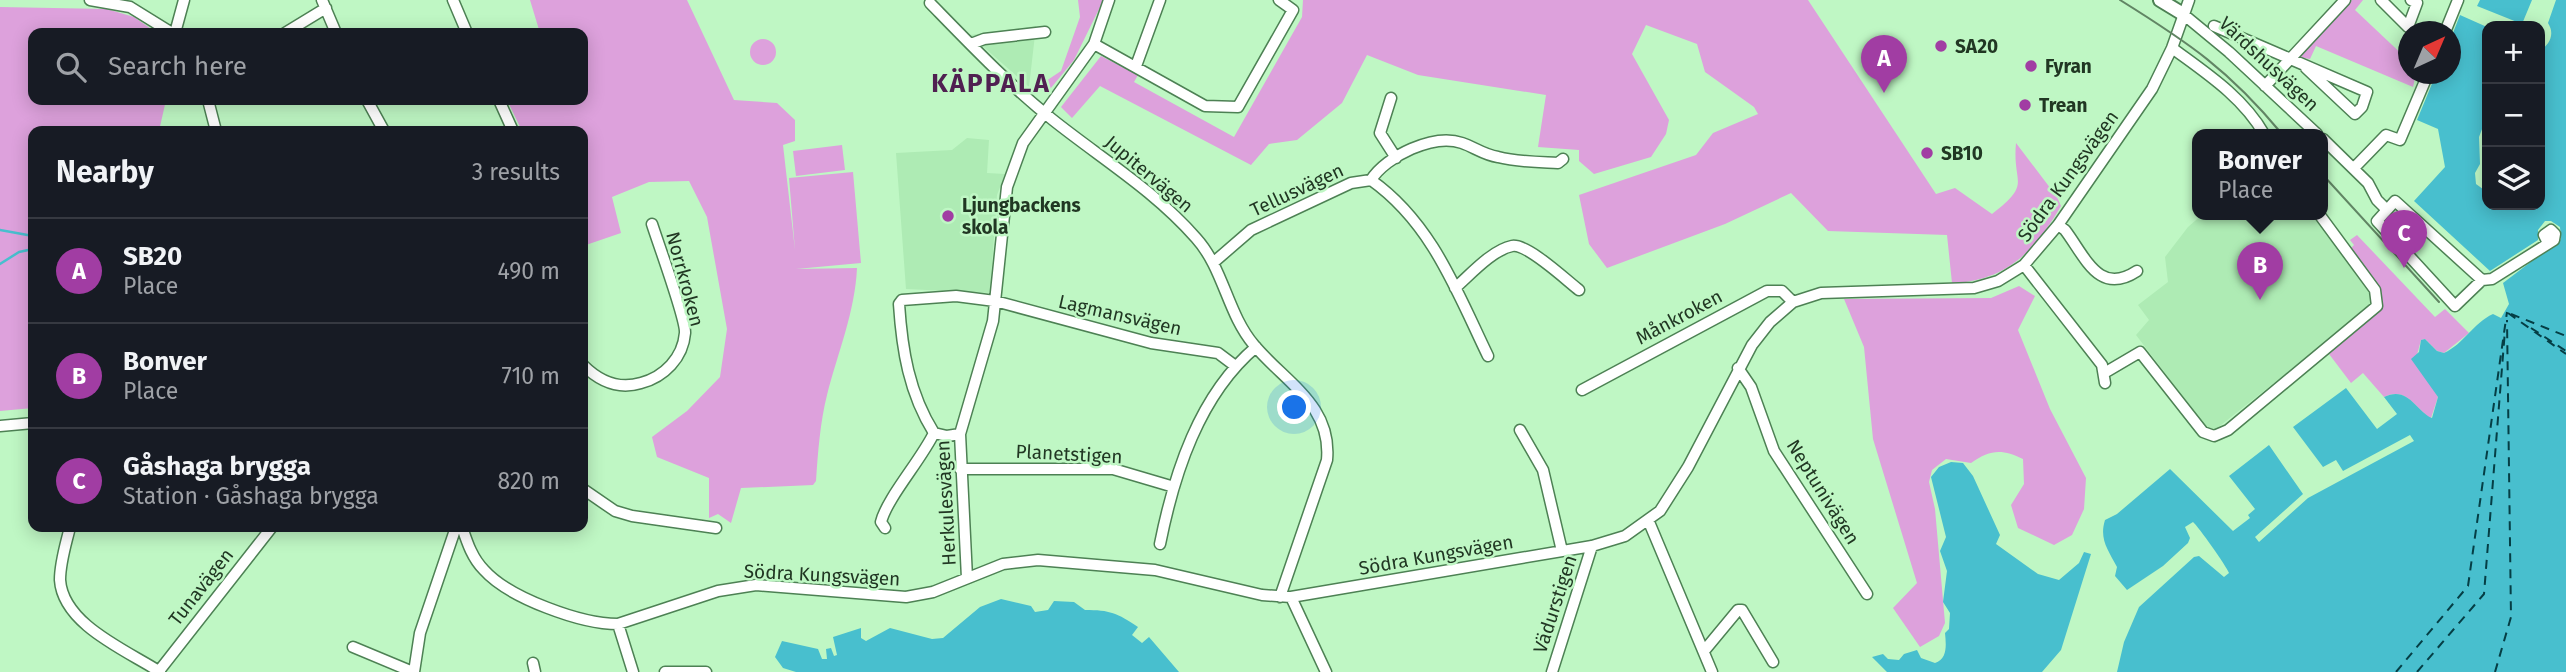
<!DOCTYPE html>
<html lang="en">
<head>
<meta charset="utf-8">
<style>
  body { margin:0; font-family:"Fira Sans",sans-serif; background:#242831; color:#f1f3f6 }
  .controls { position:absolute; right:21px; top:21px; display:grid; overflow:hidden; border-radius:14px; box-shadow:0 4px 18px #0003 }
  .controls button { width:63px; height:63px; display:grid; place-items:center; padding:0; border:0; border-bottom:2px solid #363941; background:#171b24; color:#f1f3f6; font:35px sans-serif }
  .compass { position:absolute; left:2398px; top:21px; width:63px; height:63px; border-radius:50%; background:#171b24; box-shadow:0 4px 18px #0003; rotate:44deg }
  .you { position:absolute; left:1295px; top:408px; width:24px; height:24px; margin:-18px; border:5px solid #fff; border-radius:50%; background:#1a73e8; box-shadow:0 0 0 10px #1a73e833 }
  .badge { display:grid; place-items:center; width:46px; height:46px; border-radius:50%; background:#a13da3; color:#fff; font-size:23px; font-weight:700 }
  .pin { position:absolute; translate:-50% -58px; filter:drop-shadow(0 2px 4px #0008) }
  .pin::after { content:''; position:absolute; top:37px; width:24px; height:21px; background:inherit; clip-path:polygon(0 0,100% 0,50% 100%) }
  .popup { position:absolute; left:2192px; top:129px; width:136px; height:91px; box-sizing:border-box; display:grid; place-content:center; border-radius:14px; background:#171b24; filter:drop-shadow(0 2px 5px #0005); font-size:23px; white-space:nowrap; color:#9ea1a6 }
  .popup b { font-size:26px; color:#f1f3f6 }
  .popup::after { content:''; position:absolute; left:50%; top:100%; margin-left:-14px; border:14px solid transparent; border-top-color:#171b24 }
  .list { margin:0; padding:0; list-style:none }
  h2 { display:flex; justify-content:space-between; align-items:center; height:91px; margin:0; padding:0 28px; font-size:30px }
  h2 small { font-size:23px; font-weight:400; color:#9ea1a6 }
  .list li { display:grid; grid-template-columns:46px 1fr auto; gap:21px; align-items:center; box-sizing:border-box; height:105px; padding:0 28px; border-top:2px solid #363941 }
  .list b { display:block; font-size:26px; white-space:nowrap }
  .list p { margin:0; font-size:23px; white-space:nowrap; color:#9ea1a6 }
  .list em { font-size:23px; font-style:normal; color:#9ea1a6 }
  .icon { flex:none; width:38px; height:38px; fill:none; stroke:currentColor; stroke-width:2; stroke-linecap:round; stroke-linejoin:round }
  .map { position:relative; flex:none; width:2566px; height:672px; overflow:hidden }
  .search { position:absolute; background:#171b24; box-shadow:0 4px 18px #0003; left:28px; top:28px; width:560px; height:77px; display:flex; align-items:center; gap:18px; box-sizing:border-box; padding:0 24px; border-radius:14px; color:#9ea1a6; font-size:26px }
  .panel { position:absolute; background:#171b24; box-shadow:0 4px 18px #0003; left:28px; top:126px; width:560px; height:406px; border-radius:14px }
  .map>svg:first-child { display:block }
  .built { fill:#aeebb4 }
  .green { fill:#dda1dc }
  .water { fill:#48bfce }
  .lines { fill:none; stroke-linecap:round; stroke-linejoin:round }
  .stream { stroke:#48bfce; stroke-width:2.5 }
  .ferry { stroke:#053e45; stroke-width:2; stroke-dasharray:9 7; stroke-linecap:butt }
  .minor-casing { stroke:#4d8154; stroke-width:13 }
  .major-casing { stroke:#4d8154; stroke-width:16 }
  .minor { stroke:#fff; stroke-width:10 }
  .major { stroke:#fff; stroke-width:12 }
  .tram { stroke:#618564; stroke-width:2 }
  .poi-dot { fill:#a13da3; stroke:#bff7c4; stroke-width:2.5 }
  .labels { text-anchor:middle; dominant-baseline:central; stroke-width:5; stroke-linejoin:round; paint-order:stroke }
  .poi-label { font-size:19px; font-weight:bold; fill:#213723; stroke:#bff7c4; text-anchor:start }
  .street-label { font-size:19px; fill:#213723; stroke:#bff7c4 }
  .district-label { font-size:26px; font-weight:bold; letter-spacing:2px; fill:#502051; stroke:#bff7c4 }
</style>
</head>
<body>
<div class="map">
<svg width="2566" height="672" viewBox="0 0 2566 672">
  <rect width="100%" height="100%" fill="#bff7c4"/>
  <path class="built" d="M1036 26 1029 87 970 35Z
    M967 138 989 140 987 173 1005 174 997 195 990 293 906 289 896 153 952 150Z
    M2203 214H2312L2377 301 2211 433 2136 335 2149 320 2138 305 2168 282 2165 257 2188 227Z"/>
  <path class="green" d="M530 0H687L734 100 777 103 795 120V141L783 145 795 250 789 178 853 172 861 263 796 269 857 268C855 312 838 352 827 395 820 423 818 452 816 481L813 485 741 488 731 523 718 514 709 518V478L657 457 652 437 687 411 720 377 727 329 707 217 689 181 649 182 612 197 621 233 583 246V131H522L507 100H583V33H540Z
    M1078 0H1103L1102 3 1074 60 1046 94 1037 87 1061 71 1080 17Z
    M1303 0H1808L1936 194 1955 188 1992 214C2033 182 2012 185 2016 143L2057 197 2061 206C2034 252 2006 281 1952 283L1947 235 1828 231 1791 193 1725 224 1607 268 1589 244 1579 195 1696 155 1713 133 1758 114 1754 107 1705 72 1697 44 1646 25 1632 54 1669 120 1666 134 1651 157 1594 174 1579 161V150L1538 147 1546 95 1418 75 1367 55 1342 103 1297 140 1269 144 1251 165 1100 86 1072 118 1061 107 1101 56 1138 75 1134 82 1234 137 1302 17Z
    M2352 0H2363L2355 10 2408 60V74H2416L2413 87 2316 46 2310 59 2298 57Z
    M0 7 107 9 134 17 157 33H33V100H166L159 131H33V408L0 411Z
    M750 52a13 13 0 1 1 26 0a13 13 0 1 1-26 0Z
    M842 145 845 170 796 176 793 151Z
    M2357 235 2435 317 2445 309 2469 333 2444 353 2437 351 2425 339 2421 340 2417 355 2438 397 2431 418C2417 411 2407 385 2384 397L2363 373 2351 383 2329 354 2380 311 2382 295 2349 250 2354 245 2350 240Z
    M2019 286 2035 296 2018 330 2050 409 2086 478 2084 509 2072 535 2054 545 2018 528 2011 505 2024 484 2023 459C2003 449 1990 449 1971 463L1946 459 1932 470 1929 482 1935 509 1945 623 1939 636 1920 647 1893 608 1917 583 1873 439 1864 347 1844 299 1991 298Z"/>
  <path class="water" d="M2480 0H2532L2522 24 2477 6Z
    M2556 0H2566V672H2117L2124 642 2139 607 2194 557 2199 556 2224 577 2229 573C2227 567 2198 526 2193 522L2185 527 2190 538 2188 543 2163 566 2127 590 2115 576 2117 567C2108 550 2099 539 2105 520L2117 514 2170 469 2233 531 2250 518 2248 515 2255 509 2229 476 2269 445 2303 494 2255 537 2259 542 2308 498 2414 441 2410 435 2343 471 2336 460 2323 467 2293 427 2346 388 2377 429 2397 414 2384 397C2408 385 2416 411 2432 418L2438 397 2411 359 2419 352 2421 340 2425 339 2437 351 2444 353C2464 344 2473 323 2493 314L2501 318 2509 304 2503 283 2561 239 2560 227 2551 221H2545L2538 230V240L2490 271 2414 201 2445 167 2438 129 2417 120 2436 74H2450L2451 38 2460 15 2487 27V116L2479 137 2480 164 2475 173 2476 184 2487 192V205H2540V51C2550 44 2555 34 2548 23Z
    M1951 462 1963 463 1973 476 2000 535 1996 544 2038 574 2059 580 2079 563 2084 552 2091 554 2061 650 2042 672H1887L1872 657 1883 654 1888 659 1899 660 1904 654 1917 650 1921 658 1935 663C1948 659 1946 644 1945 633L1949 629 1950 613 1943 602 1947 571 1940 551 1946 537 1931 477 1939 467Z
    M1001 599 1031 606 1035 612 1048 610 1054 601 1074 602 1085 610C1110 610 1117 613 1138 627L1132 635 1142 643 1149 637 1179 672H796L783 668 775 657 782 641 818 649 822 659H827L826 649 831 648 834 656 837 655 833 637 861 628V638L866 641 890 628 932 639 943 638 980 607Z"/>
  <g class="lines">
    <path class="stream" d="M0 230 33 236
      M0 264 19 252 33 249"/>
    <path class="ferry" d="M2508 313 2566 354
      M2511 314 2566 336
      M2531 328 2566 351
      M2396 672 2468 586 2507 312
      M2417 672 2484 594 2505 330
      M2495 672 2511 617 2507 320"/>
    <defs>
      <path id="minor" d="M90 0 130 7 172 33
        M322 0 336 33
        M453 0 467 33
        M2381 0 2408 27 2417 3 2411 0
        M930 3C970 44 1009 85 1053 120 1102 159 1155 191 1196 238 1224 269 1227 313 1254 345 1286 383 1332 405 1327 460L1280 597
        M2183 14 2229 52 2317 134
        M2214 26 2367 92 2362 107 2355 114 2306 68
        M2445 32 2458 0
        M175 33 184 0
        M285 33 326 8
        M971 44 984 39 1045 32
        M1094 44 1205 106 1238 107 1293 10 1279 0
        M2172 48C2206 73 2243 97 2264 134
        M1136 66 1160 0
        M2265 86 2345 0
        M1391 98 1380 133 1396 158
        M208 100 216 131
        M367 100 384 131
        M499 100 513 131
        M2323 139 2368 183 2377 200 2387 210 2377 221 2455 306 2482 280 2492 279 2554 240 2555 234 2551 230 2544 235 2548 243
        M2354 168 2386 135 2400 140 2428 74
        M1371 180C1432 223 1457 292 1488 356
        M2387 210 2395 201 2482 280
        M2058 225 2065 230C2086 258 2099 296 2137 271
        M1214 262 1251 230 1351 183 1371 180C1386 156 1434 133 1462 143 1474 147 1484 155 1498 157 1517 162 1538 162 1558 163L1563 159
        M2024 265 2102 365 2105 383
        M1455 288C1470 275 1492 250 1512 246 1527 243 1566 280 1579 290
        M583 365C599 381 618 390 641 383 664 377 683 358 685 333 686 319 658 243 652 224
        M1738 368 1751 387 1774 451 1867 594
        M2106 372 2140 352 2203 432 2214 436 2228 430 2377 306 2375 290 2319 214
        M1582 390 1767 291H1782L1793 302
        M0 426 33 423
        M1520 430 1543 470 1562 551
        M960 434 947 436 934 433C909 393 902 350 899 304L902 300 956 296 995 301 1151 343 1218 353 1234 365
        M960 469H1113L1174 487
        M583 489 615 511 632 516 716 528
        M1649 522 1712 672
        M70 527C66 544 60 562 60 580 63 625 128 651 160 672
        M462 527C467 542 472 558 484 570 509 598 581 624 618 624L718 591 756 585 906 597 933 592 1003 564 1038 560 1155 570 1262 595 1291 597 1592 546 1625 536 1660 511 1688 467 1752 345 1770 322 1793 302 1821 293 1974 288 1998 281 2024 265 2058 225 2152 89 2172 48 2189 0
        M885 528 881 522C887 498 921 460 934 433
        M1160 544C1174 474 1199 395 1256 347
        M967 578 960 434 993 321 1007 187 1023 143 1094 44 1109 0
        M1291 597 1326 672
        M618 624 633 672
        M353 647 413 672
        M1704 651 1738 610H1742L1773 662
        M533 663 535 672
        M159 671 272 527
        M414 672 420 633 456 527
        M665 672H706
        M1552 672 1592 546"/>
      <path id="major" d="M2160 0 2183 14"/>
    </defs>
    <use href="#minor" class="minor-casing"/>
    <use href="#major" class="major-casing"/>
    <use href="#minor" class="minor"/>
    <use href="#major" class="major"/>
    <path class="tram" d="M2120 0C2189 43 2229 70 2282 134
      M2323 175 2439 302"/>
  </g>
  <g class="poi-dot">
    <circle cx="1941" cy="46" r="7"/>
    <circle cx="2031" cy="66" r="7"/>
    <circle cx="2025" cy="105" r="7"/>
    <circle cx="1927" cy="153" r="7"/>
    <circle cx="948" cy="216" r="7"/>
  </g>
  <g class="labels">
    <g class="poi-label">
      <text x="1955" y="46">SA20</text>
      <text x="2045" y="66">Fyran</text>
      <text x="2039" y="105">Trean</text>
      <text x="1941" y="153">SB10</text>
      <text x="962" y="205">Ljungbackens<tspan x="962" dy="22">skola</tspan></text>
    </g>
    <g class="street-label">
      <text transform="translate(2269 64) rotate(43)">Värdshusvägen</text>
      <text transform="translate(1149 174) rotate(40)">Jupitervägen</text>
      <text transform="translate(2068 176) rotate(-54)">Södra Kungsvägen</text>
      <text transform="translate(1297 190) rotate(-25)">Tellusvägen</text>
      <text transform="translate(685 279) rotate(75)">Norrkroken</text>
      <text transform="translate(1120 315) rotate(13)">Lagmansvägen</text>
      <text transform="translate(1679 317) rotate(-28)">Månkroken</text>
      <text transform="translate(1069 454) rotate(3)">Planetstigen</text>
      <text transform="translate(1823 492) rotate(58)">Neptunivägen</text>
      <text transform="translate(946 503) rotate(-93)">Herkulesvägen</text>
      <text transform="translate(1436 555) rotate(-10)">Södra Kungsvägen</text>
      <text transform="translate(822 575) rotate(3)">Södra Kungsvägen</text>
      <text transform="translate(201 587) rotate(-52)">Tunavägen</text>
      <text transform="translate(1555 604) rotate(-72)">Vädurstigen</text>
    </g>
    <g class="district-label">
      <text x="991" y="83">KÄPPALA</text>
    </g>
  </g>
</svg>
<div class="controls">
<button>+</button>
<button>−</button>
<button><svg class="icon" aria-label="layers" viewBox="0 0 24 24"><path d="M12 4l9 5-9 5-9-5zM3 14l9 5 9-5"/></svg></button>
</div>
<svg class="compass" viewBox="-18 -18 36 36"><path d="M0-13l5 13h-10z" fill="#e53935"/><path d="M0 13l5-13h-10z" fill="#9ea1a6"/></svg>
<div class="you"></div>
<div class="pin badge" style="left:1884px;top:93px">A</div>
<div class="pin badge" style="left:2260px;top:300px">B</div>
<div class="popup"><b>Bonver</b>Place</div>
<div class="pin badge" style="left:2404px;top:268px">C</div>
<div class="search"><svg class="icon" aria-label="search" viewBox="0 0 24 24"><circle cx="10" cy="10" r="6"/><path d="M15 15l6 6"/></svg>Search here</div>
<section class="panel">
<h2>Nearby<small>3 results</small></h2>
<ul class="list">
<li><span class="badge">A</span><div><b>SB20</b><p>Place</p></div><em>490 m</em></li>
<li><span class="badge">B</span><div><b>Bonver</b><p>Place</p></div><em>710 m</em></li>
<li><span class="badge">C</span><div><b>Gåshaga brygga</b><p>Station · Gåshaga brygga</p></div><em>820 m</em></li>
</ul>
</section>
</div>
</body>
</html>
